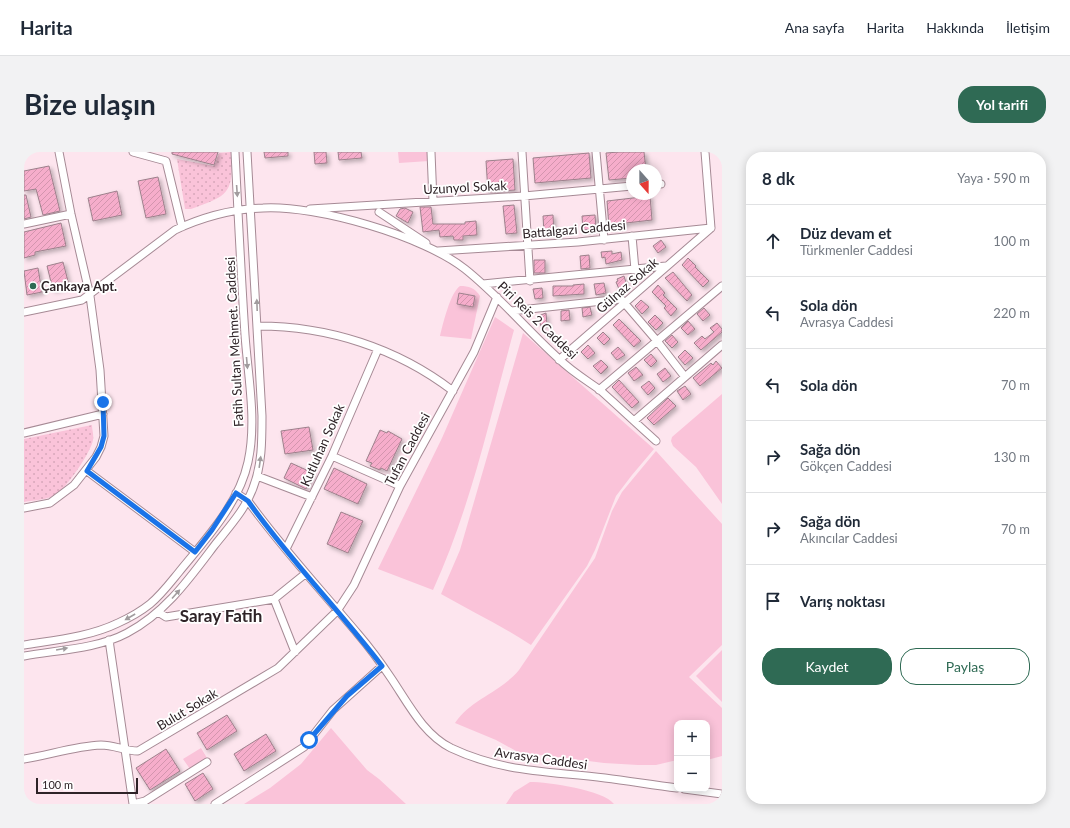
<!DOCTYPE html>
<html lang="tr">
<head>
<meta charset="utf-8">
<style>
  body { margin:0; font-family:Lato,sans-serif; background:#f2f2f3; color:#1f2937 }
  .controls { position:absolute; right:12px; bottom:12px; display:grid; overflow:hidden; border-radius:8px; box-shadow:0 2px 10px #0003 }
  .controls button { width:36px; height:36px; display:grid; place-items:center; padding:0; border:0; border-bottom:1px solid #e0e1e3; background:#fff; color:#1f2937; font:20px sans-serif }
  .compass { position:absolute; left:602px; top:12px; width:36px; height:36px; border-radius:50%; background:#fff; box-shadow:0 2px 10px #0003; rotate:159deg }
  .scale { position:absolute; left:12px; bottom:10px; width:102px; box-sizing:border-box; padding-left:4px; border:2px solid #2e2327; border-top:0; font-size:11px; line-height:14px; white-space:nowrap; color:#2e2327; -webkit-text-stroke:3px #fff; paint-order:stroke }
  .stop { position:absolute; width:12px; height:12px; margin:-9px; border:3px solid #1a73e8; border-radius:50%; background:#fff }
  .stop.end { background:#1a73e8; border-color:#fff; box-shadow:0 1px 4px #0008 }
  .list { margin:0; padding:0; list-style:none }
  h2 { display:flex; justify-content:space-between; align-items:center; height:52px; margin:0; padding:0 16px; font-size:17px }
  h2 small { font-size:13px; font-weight:400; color:#747a83 }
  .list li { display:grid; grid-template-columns:26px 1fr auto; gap:12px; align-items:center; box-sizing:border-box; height:72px; padding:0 16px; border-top:1px solid #e0e1e3 }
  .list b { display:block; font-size:15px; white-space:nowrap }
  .list p { margin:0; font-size:13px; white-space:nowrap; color:#747a83 }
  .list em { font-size:13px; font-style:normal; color:#747a83 }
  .actions { display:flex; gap:8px; padding:12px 16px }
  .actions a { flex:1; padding:9px 0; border:1px solid #2f6a54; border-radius:16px; text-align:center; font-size:14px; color:#2f6a54 }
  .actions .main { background:#2f6a54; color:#fff }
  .icon { flex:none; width:22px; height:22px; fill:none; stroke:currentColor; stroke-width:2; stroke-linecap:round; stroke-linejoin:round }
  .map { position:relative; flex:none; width:698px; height:652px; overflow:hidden; border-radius:16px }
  header { display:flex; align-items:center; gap:24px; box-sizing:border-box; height:56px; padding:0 20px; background:#fff; border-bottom:1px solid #e0e1e3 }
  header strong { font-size:19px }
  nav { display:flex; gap:22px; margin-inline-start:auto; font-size:14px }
  .intro { display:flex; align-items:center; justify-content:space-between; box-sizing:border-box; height:96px; padding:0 24px }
  h1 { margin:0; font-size:28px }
  .button { padding:10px 18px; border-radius:16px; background:#2f6a54; color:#fff; font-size:14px; font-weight:700 }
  main { display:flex; gap:24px; padding:0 24px }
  aside { flex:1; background:#fff; border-radius:16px; box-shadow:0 2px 10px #0003 }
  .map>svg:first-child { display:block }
  .green { fill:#fac3d9 }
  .park { fill:url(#park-dots) }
  .building { fill:url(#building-hatch); stroke:#9d818c; filter:url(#shadow) }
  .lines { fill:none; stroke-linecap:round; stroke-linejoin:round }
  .minor-casing { stroke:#a68a95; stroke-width:9 }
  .minor { stroke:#fff; stroke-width:7 }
  .oneway { fill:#a19c9e }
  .route { stroke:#1a73e8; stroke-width:5 }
  .poi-dot { fill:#2f6a54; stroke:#fff; stroke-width:1.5 }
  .labels { text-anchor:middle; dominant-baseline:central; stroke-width:3.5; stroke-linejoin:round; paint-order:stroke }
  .street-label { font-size:13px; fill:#2e2327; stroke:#fff }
  .poi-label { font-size:13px; font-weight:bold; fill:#2e2327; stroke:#fff; text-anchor:start }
  .district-label { font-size:17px; font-weight:bold; fill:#2e2327; stroke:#fff }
</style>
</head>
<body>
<header>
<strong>Harita</strong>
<nav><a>Ana sayfa</a><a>Harita</a><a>Hakkında</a><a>İletişim</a></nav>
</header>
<div class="intro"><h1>Bize ulaşın</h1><a class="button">Yol tarifi</a></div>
<main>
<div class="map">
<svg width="698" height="652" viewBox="0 0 698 652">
  <defs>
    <pattern id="park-dots" width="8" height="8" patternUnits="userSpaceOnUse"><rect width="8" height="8" fill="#fac3d9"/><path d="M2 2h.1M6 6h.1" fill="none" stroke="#d7a7ba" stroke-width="1.8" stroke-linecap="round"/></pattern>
    <pattern id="building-hatch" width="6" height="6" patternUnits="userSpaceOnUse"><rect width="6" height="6" fill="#f6adcb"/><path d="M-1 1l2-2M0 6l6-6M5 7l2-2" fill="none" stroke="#d395ae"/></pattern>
    <filter id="shadow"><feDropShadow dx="2.5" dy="2.5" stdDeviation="2" flood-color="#0004"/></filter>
  </defs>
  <rect width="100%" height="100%" fill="#fde5ee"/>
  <path class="green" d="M374 0H404L405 9 375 11Z
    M436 134C445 134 451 136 456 144L447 187 416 184C419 172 426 141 436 134Z
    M471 165 490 178C466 265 447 355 409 438L354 417 418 286Z
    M499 181 630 297 608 323 592 344 571 398 563 414 507 493C478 474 447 459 417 442L436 398Z
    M698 242V352L672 315 649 294 647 289 648 285Z
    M632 299 698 372V493L665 525 698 556V604L683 608V571H653V608L632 613H614L580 611 494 600 472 588 431 571C447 547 477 540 495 518L571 406 588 359 598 340Z
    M698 498V550L672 524Z
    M307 576 343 618 355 627 382 652H220L246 636 277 612Z
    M177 596 183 606 166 617 159 607Z
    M506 630C524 630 580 638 590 652H482L490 640Z"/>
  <path class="park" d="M207 0C210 42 204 44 167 57H161L153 7 190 14 195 1Z
    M68 273C68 278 70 283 69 288 67 300 43 335 33 342 23 348 11 348 0 350V287Z"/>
  <path class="building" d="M148 0H194L190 13 148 2Z
    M240 0H264V4L241 6Z
    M290 0H302L303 11 291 12Z
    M314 0H337L338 6 315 8Z
    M595 0H620L622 18H608V26L585 28 582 1Z
    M565 1 567 26 511 31 509 6Z
    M489 7 491 38 464 40 462 9Z
    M25 14 36 59 19 63 12 37 0 39V19Z
    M134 25 142 62 122 66 114 29Z
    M93 39 98 63 69 69 64 46Z
    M0 43H2L7 65 0 67Z
    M626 44 628 68 602 71V73L585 75 583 49Z
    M490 53 493 81 482 82 479 54Z
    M396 55H407L409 72H441V70L452 69 453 83 439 84V88H430L429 84 416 85 415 78 399 80Z
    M381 56 389 60 384 71 372 64 376 57Z
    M529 63 530 81H520L519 64Z
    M571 63 572 77 559 78 558 64Z
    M37 71 42 94 11 100V103L0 106V80Z
    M637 88 642 95 634 101 629 94Z
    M588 99V102L597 100 598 108 582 112 581 105 578 106 577 100Z
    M565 103 566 116 557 117 556 104Z
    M664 106 672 114 671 115 685 129 679 135 658 113Z
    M510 108H521V121H510Z
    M39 110 45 133 29 138 23 114Z
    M14 116 18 140 3 143 0 119Z
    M649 120 668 143 663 149 641 126Z
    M600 124 603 134 595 137 592 130 594 129 593 127Z
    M580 131 582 141 572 143 570 132Z
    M560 132V142L529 144V134H549V133Z
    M634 133 641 141 639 143 653 157 647 164 640 156 642 154 628 140Z
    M518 136 519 146 511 147 509 137Z
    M435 141 451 144 449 155 433 152Z
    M617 148 625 155 618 162 611 154Z
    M566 155 568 163 559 165 558 156Z
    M680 156 686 163 679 169 673 162Z
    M545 158 546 168 537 169V159Z
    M522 161 523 172 517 174 514 164Z
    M631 163 639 171 632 178 624 170Z
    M595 167 617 189 610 195 589 173Z
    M664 169 671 177 664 183 657 176Z
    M693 171 698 177V180L677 198 670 191 678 184 681 187 690 180 686 176Z
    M579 180 586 187 580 193 573 186Z
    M648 183 654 190 648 196 641 189Z
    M564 193 571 201 564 207 557 200Z
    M594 195 601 203 593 208 587 201Z
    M661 198 669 206 661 213 654 205Z
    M627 202 633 209 627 215 620 208Z
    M577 208 584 215 577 222 569 214Z
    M692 209 698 216 676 234 669 226 687 211 689 213Z
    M612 215 619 223 610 229 604 221Z
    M641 216 647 224 639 230 633 222Z
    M595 228 615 250 608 256 588 235Z
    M625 229 631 236 624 243 617 235Z
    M661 234 667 242 659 248 653 239Z
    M644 246 652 254 630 273 623 266Z
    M285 275 289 298 261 302 257 279Z
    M356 278 363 281 364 279 378 287 363 319 357 316 356 318 346 314 348 311 342 309Z
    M267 311 289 321 282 337 260 326Z
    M310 316 343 332 334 352 300 337Z
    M317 360 339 369 324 401 303 392Z
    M203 563 213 579 183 598 173 581Z
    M242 582 252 599 220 619 210 602Z
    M142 597 156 619 126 638 112 616Z
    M179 621 189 637 171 649 161 632Z"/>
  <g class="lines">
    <defs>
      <path id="minor" d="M109 0 142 9 158 75
        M407 0 409 49
        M498 0 506 129
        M572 0 580 88
        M681 0 687 76
        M632 32H637
        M286 57 500 44 608 34
        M355 60 402 91
        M0 72 47 62
        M608 84 611 118
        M414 99 554 90 687 76
        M459 132 642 114
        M487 159 597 147 633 189 661 225
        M0 160 58 148 151 78C179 65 208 57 239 56 293 53 399 84 441 117 475 144 503 178 535 207 547 219 562 228 576 238 595 255 613 272 632 289
        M234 174C304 174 373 196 429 239
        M535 208 687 76
        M575 238 698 134
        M610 269 698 193
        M0 281 79 262
        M308 304 376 334
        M63 319 171 400
        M233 324 288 345
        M212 341 224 349C258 396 297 438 334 482 346 496 357 511 367 526 384 551 399 582 427 596 480 621 525 619 581 626 605 629 629 633 653 636
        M0 356 26 351 50 333 72 305 77 295 80 284 76 218 66 144 47 62 35 0
        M262 397 308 304 354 197
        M134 460 142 465 250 447
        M85 488 109 652
        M0 493C31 488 65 485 94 471 105 466 116 460 126 452 137 443 146 431 155 420 181 388 215 352 224 310 233 269 224 225 221 183 217 122 214 61 211 0
        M271 500 250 447 281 422
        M0 504C33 498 73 497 103 481 141 461 165 427 190 394 205 375 221 358 229 336 238 313 238 289 238 264L223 0
        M0 607C25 603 52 594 77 593 90 593 101 599 114 599L254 516 313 459 330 433 376 334 450 200 473 145
        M660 637 698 642
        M109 652 121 649 183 610
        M191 652 280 595 309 558 358 514"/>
    </defs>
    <use href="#minor" class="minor-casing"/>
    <use href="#minor" class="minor"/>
  </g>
  <defs><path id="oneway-solid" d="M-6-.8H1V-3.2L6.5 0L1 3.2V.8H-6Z"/></defs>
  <g class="oneway">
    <use href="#oneway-solid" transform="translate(213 39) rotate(86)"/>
    <use href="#oneway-solid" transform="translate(233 153) rotate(-92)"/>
    <use href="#oneway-solid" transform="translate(223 211) rotate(85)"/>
    <use href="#oneway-solid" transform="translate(236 310) rotate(-82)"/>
    <use href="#oneway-solid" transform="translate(152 442) rotate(-48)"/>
    <use href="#oneway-solid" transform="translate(106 465) rotate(150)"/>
    <use href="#oneway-solid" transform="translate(38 497) rotate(-10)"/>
  </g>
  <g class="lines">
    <path class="route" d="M79 250 80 284 77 295 63 319 171 400 188 378 212 341 224 349C265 407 315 458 358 514L323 544 285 588"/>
  </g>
  <circle class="poi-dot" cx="9" cy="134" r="4"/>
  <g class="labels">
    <g class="street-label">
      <text transform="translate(441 35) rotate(-3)">Uzunyol Sokak</text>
      <text transform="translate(550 77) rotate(-5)">Battalgazi Caddesi</text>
      <text transform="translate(603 133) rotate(-41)">Gülnaz Sokak</text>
      <text transform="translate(514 168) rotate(44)">Piri Reis 2 Caddesi</text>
      <text transform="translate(210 190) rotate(-93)">Fatih Sultan Mehmet. Caddesi</text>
      <text transform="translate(298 293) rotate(-66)">Kutluhan Sokak</text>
      <text transform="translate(383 297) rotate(-62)">Tufan Caddesi</text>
      <text transform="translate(163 557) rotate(-31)">Bulut Sokak</text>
      <text transform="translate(517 606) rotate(8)">Avrasya Caddesi</text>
    </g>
    <g class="poi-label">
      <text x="17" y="134">Çankaya Apt.</text>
    </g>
    <g class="district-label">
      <text x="197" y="463">Saray Fatih</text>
    </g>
  </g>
</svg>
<div class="controls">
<button>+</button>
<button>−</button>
</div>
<svg class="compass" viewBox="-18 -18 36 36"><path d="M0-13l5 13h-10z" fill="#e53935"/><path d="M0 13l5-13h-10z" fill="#747a83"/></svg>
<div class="scale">100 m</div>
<div class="stop" style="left:285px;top:588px"></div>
<div class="stop end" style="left:79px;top:250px"></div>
</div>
<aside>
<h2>8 dk<small>Yaya · 590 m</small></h2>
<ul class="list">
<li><svg class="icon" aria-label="ahead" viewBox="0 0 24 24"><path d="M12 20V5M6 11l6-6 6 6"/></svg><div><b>Düz devam et</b><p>Türkmenler Caddesi</p></div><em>100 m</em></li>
<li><svg class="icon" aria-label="left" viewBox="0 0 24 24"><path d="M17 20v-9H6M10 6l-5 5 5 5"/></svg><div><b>Sola dön</b><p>Avrasya Caddesi</p></div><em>220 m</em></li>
<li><svg class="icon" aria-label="left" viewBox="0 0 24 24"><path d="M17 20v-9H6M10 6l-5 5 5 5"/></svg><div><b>Sola dön</b></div><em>70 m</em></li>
<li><svg class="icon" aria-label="right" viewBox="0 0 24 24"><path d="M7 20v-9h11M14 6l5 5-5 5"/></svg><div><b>Sağa dön</b><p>Gökçen Caddesi</p></div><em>130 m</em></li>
<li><svg class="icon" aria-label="right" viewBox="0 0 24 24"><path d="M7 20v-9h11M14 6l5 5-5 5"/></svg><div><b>Sağa dön</b><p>Akıncılar Caddesi</p></div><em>70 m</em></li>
<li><svg class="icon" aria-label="arrive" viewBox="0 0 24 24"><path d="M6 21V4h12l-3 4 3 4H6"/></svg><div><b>Varış noktası</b></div></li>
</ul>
<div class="actions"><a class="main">Kaydet</a><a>Paylaş</a></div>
</aside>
</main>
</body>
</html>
